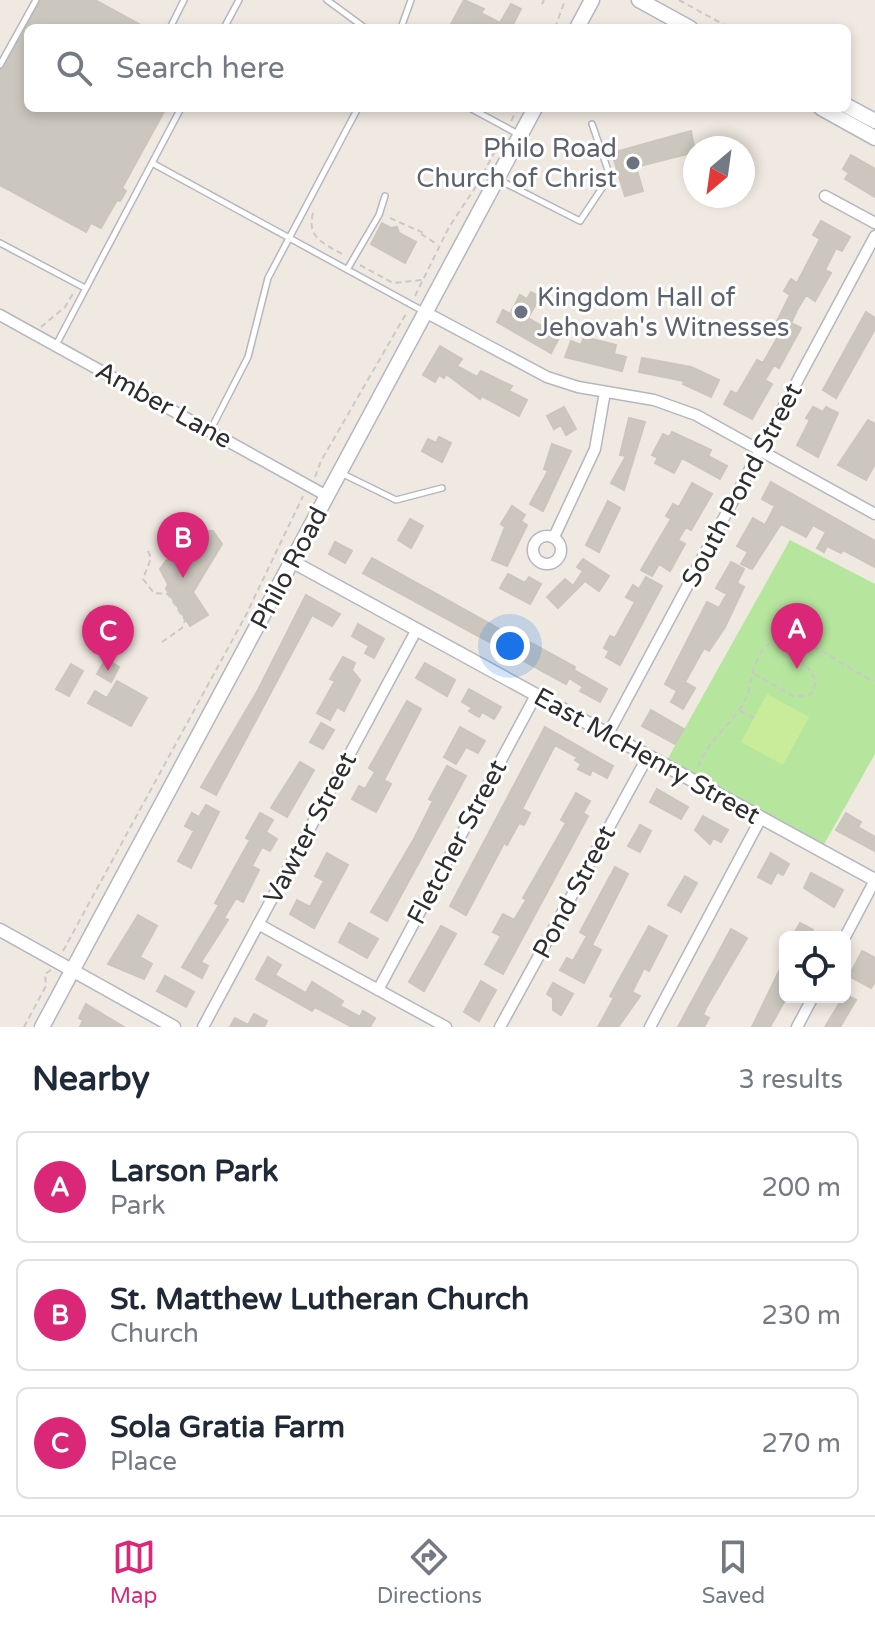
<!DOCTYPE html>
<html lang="en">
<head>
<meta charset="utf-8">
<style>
  body { margin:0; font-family:"Varela Round",sans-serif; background:#f6f6f7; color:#1f2937 }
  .controls { position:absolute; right:24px; bottom:24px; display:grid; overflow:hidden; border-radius:12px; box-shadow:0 4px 12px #0003 }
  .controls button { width:72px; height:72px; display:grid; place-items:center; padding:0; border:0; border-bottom:2px solid #e0e1e3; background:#fff; color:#1f2937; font:40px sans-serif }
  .compass { position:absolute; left:683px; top:136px; width:72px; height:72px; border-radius:50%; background:#fff; box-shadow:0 4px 12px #0003; rotate:209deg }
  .you { position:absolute; left:510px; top:646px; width:28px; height:28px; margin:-20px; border:6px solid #fff; border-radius:50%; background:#1a73e8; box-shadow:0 0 0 12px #1a73e833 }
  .badge { display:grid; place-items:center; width:52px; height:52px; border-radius:50%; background:#db2777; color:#fff; font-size:26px; font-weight:700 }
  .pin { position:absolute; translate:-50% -66px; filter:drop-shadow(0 2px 4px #0008) }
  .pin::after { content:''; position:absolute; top:42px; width:28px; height:24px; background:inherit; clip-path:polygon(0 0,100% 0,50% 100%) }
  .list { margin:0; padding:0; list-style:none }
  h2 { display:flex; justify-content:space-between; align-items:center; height:104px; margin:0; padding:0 32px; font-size:34px }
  h2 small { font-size:26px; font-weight:400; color:#747a83 }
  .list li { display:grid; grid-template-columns:52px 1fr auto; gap:24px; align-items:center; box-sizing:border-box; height:112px; margin:0 16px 16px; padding:0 16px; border:2px solid #e0e1e3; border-radius:12px }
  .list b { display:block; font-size:30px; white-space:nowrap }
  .list p { margin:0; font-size:26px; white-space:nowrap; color:#747a83 }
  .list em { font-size:26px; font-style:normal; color:#747a83 }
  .icon { flex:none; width:44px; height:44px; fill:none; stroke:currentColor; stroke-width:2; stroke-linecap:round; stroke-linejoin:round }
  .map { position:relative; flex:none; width:875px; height:1027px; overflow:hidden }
  .search { position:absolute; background:#fff; box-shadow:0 4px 12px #0003; left:24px; right:24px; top:24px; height:88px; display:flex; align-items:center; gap:20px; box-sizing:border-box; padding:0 28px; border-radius:12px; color:#747a83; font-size:30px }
  .sheet { height:488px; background:#fff }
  nav { display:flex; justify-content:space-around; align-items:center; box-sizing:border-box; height:112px; border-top:2px solid #e0e1e3; background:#fff; font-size:22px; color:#747a83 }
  nav a { display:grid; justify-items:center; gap:4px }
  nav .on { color:#db2777 }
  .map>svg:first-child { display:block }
  .green { fill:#b6e59e }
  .pitch { fill:#c9ec9a }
  .building { fill:#cbc7bf; stroke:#cbc5ba; stroke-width:2 }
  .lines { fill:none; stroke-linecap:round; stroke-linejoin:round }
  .service-casing { stroke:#b4b7c1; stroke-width:8 }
  .minor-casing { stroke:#b4b7c1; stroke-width:13 }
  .tertiary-casing { stroke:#b4b7c1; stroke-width:15 }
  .secondary-casing { stroke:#b4b7c1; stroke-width:17 }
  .path { stroke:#c9c9c9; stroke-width:2; stroke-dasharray:6 4; stroke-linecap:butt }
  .service { stroke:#fff; stroke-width:5 }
  .minor { stroke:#fff; stroke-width:10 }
  .tertiary { stroke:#fff; stroke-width:12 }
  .secondary { stroke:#fff; stroke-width:14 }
  .worship-dot { fill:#6b7280; stroke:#fff; stroke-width:3 }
  .labels { text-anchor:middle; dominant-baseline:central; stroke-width:6; stroke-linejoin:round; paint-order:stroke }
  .worship-label { font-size:26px; fill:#5b616d; stroke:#fff; text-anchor:end }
  .street-label { font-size:26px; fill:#2e2e2e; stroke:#fff }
</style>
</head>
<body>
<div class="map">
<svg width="875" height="1027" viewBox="0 0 875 1027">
  <rect width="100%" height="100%" fill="#efe9e1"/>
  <path class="green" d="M790 540 875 584V754L823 846 667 760Z"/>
  <path class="pitch" d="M767 694 809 717 783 765 741 742Z"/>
  <path class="building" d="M41 0H95L146 28H28V108H166L122 188 126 191 120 201 117 200 101 228 91 223 86 232 0 185V70Z
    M464 0 484 9 481 13 500 23 511 4 521 9 511 28H486L476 23 473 28H458L451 24Z
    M691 131 695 152 636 167 643 191 625 196 612 153Z
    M851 155 875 169V197L845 179 849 173 843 169Z
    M821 221 850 237 842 251 836 248 825 270 831 273 815 301 806 295 797 310 791 323 801 328 779 368 774 365 765 380 772 384 752 419 724 404 731 391 737 394 757 360 763 363 780 333 773 329 790 295 784 291 791 279 797 283 820 239 813 235Z
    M382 223 391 228 397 227 399 233 416 242 405 263 371 244Z
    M531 292 540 297 528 318 560 336 551 353 497 322 503 310 510 314 520 295 527 299Z
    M866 312 875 318V329L836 398 823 390Z
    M584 337 616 345 614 354 626 357 622 371 565 357 571 341 581 345Z
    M440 346 462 359 457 366 477 377 481 371 512 386 509 391 527 400 519 416 482 396 480 399 446 374 444 378 439 375 435 382 423 375Z
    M642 358 691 367 719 380 711 397 683 384 684 381 639 372Z
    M564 407 576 429 566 435 561 425 554 429 547 416Z
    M813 407 823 412 826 407 838 413 818 457 797 445 810 420 806 418Z
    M629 418 645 422 624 490 611 483 626 456 620 455Z
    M868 420 875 424V464L866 480 838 465Z
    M672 432 711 450 708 456 727 466 720 479 682 458 674 473 655 463 658 458 652 455 663 434 669 437Z
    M439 437 451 443 442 462 422 451 428 439 436 443Z
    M552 444 571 451 543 511 530 504 548 471 544 469Z
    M771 482 875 541V567L843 550 841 553 827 546 824 552 817 548 826 532 813 525 806 537 781 524 752 569 741 564 748 552 737 546 753 518 765 525 775 506 762 499Z
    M692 483 712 494 691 530 686 527 678 540 685 544 670 571 659 564 652 576 641 570 671 519 666 516 673 504 679 507Z
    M608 501 620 508 599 552 586 545Z
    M512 506 525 515 521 521 527 525 507 566 492 560 505 527 501 524Z
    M410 519 423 526 411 548 398 540Z
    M200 531H213L222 544 193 592 208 615 190 626 166 589 168 584 160 569 174 550H186Z
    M335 542 352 551 345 563 329 554Z
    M372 558 510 635 511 632 575 667 574 670 607 689 600 702 580 691 583 687 569 678 566 684 363 573Z
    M583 559 609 576 599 591 585 581 558 608 547 597 565 579 573 586 583 571 577 567Z
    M731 562 744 569 737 583 744 587 725 627 709 651 704 648 685 682 695 688 683 709 671 702 677 691 665 684 707 602 719 608 727 594 716 588Z
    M508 574 525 583 529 577 541 584 530 604 500 588Z
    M646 577 662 586 620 665 606 657 609 651 604 648 610 636 615 638 635 602 626 597 633 585 639 589Z
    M306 595 340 614 332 626 312 615 216 795 201 787 258 690Z
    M358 624 384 639 374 658 365 653 369 646 352 636Z
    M343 657 355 663 352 670 360 680 344 711 337 707 330 720 317 713 335 681 330 679Z
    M106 659 119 667 111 682 97 674Z
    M425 663 455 680 447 696 416 678Z
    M71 664 83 671 69 696 56 689Z
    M117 681 147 698 131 726 88 703 95 691 107 698Z
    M469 689 501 707 494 719 482 712 479 717 469 711 472 708 462 702Z
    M407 701 421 709 384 780 391 784 376 812 352 799 359 786 365 789 375 772 369 768Z
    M651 710 684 729 675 744 642 726Z
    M321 723 334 730 323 749 310 742Z
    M460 727 485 741 478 753 466 747 456 764 444 757Z
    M545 727 613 766 607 778 592 770 590 775 578 769 581 764 575 760 577 757 555 745 522 809 530 813 524 825 519 823 507 845 504 843 466 915 450 906Z
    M300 762 314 770 287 817 271 808Z
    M447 766 466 776 387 921 371 912 414 839 433 801 429 799Z
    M657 789 688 807 681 819 650 802Z
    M576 793 590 801 583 813 588 816 503 974 485 964 501 936 493 932 503 914 514 920 526 900 523 898 566 823 561 820Z
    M206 805 219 812 191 868 178 861 194 831 185 826 192 813 199 817Z
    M260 813 273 820 266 832 277 839 270 851 262 847 252 866 259 870 243 902 236 898 224 918 228 920 201 962 208 966 202 978 182 967 219 905 215 903 250 840 246 838Z
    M846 813 861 822 858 827 875 837V851L836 830Z
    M703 816 728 830 721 842 713 838 710 844 695 830Z
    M640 825 651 831 640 852 628 846Z
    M327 853 348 865 314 928 290 914 297 900 310 907 324 881 315 876Z
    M771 853 789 864 783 875 777 872 771 884 758 877Z
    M615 867 628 874 592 945 601 950 584 983 560 970 567 958 573 961 587 936 580 932Z
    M811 873 843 890 834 907 804 888Z
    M685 876 697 883 681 912 668 905Z
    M138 915 157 926 140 957 152 964 144 979 108 964Z
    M349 923 378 939 367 958 339 942Z
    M800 923 813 930 809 937H792Z
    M441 926 456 934 424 991 409 982Z
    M649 926 667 936 649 971 644 968 632 992 640 996 618 1027H598L614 998 610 996Z
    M731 929 747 938 706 1008 703 1015 709 1018 704 1027H678Z
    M862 951 875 958V982L871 988 849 976Z
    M268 957 281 965 275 975 306 993 312 982 343 1001 340 1006 360 1017 363 1011 375 1018 370 1027H352L315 1007 312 1011 256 979Z
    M785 959 782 998 785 1000 770 1027H752Z
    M165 976 194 992 186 1007 157 991Z
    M481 981 496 990 479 1021 464 1012Z
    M553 983 573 994 561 1015 553 1010V998L547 994Z
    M845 994 856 1000 840 1027H825Z
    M86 1004 109 1018 124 1027H80L83 1020 79 1018Z
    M254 1014 267 1021 264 1027H230L235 1018 248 1025Z"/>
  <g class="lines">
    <defs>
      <path id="service" d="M327 0 365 28
        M170 28 184 0
        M224 28 239 0
        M401 28 411 0
        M0 65 36 0
        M470 108 518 134
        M152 163 423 311
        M499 180 580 221 610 176 592 124
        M0 243 85 288
        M348 268 379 215 385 196
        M56 345 181 108
        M210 431 248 357 268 278 358 108
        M343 474 396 500 442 488"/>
      <path id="minor" d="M825 196 875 223
        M427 313 547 377 578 387 654 400 696 415 875 514
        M0 315 327 496
        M533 550a14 14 0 1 1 28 0a14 14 0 1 1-28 0Z
        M554 537 595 449 605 392
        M608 734 875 236
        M258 924 446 1027
        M845 937 875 880
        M378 990 536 695
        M203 1027 417 629
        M500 1027 648 756
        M650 1027 761 818
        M797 1027 813 997"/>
      <path id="tertiary" d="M293 562 875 880
        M0 930 174 1027"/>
      <path id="secondary" d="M639 0 690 28
        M577 28 592 0
        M847 106 875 121
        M821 108 875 138
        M42 1027 535 108"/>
    </defs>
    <use href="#service" class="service-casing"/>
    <use href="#minor" class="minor-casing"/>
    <use href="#tertiary" class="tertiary-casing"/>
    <use href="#secondary" class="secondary-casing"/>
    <path class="path" d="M679 0 730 28
      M542 4 544 0
      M555 28 565 0
      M511 121 518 108
      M313 213C306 238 325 244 344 255
      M390 218 426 234
      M421 234 438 245
      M360 265 393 283 422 280
      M415 296 449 227 477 185 504 134
      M41 327 65 307 74 292
      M315 477 321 461 407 312
      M148 551 151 558 143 579 154 593 168 594 185 620 182 628 162 642
      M754 674 795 697 812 694 816 682C809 662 791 657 784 638
      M740 711 754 718
      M698 767C707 740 731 726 744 702 751 688 751 673 757 660 781 607 842 670 875 681
      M63 951 246 615 303 496
      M24 1027 46 986 45 974 51 970"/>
    <use href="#service" class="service"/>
    <use href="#minor" class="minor"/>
    <use href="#tertiary" class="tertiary"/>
    <use href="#secondary" class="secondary"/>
  </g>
  <g class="worship-dot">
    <circle cx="633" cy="163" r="8"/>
    <circle cx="521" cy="312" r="8"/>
  </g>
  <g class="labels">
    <g class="worship-label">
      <text x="617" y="148">Philo Road<tspan x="617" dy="30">Church of Christ</tspan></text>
      <text x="537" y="297" text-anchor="start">Kingdom Hall of<tspan x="537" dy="30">Jehovah's Witnesses</tspan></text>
    </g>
    <g class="street-label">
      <text transform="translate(164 405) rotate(29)">Amber Lane</text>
      <text transform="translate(742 485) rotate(-62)">South Pond Street</text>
      <text transform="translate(289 568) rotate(-62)">Philo Road</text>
      <text transform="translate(647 756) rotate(29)">East McHenry Street</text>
      <text transform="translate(310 828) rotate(-62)">Vawter Street</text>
      <text transform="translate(457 842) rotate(-62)">Fletcher Street</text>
      <text transform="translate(574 892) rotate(-62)">Pond Street</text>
    </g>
  </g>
</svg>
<div class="controls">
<button><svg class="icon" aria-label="locate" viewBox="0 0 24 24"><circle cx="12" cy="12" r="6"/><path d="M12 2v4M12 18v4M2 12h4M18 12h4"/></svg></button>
</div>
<svg class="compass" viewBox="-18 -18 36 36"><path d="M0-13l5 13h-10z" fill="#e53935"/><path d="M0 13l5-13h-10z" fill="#747a83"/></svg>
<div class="you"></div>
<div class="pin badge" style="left:797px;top:669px">A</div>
<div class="pin badge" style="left:183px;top:578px">B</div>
<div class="pin badge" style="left:108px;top:671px">C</div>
<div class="search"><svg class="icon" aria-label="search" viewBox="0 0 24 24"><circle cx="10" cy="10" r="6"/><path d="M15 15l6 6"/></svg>Search here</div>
</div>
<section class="sheet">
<h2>Nearby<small>3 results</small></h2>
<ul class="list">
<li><span class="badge">A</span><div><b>Larson Park</b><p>Park</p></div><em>200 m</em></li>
<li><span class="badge">B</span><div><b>St. Matthew Lutheran Church</b><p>Church</p></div><em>230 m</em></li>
<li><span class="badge">C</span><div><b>Sola Gratia Farm</b><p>Place</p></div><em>270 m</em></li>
</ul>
</section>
<nav>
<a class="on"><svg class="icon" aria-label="map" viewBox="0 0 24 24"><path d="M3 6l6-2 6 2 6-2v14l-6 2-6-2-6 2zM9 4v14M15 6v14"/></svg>Map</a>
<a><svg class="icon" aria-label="directions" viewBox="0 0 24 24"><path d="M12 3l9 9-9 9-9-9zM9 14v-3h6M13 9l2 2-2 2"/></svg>Directions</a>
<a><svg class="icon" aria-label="saved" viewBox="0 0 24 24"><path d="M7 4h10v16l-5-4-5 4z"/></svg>Saved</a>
</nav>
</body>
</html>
